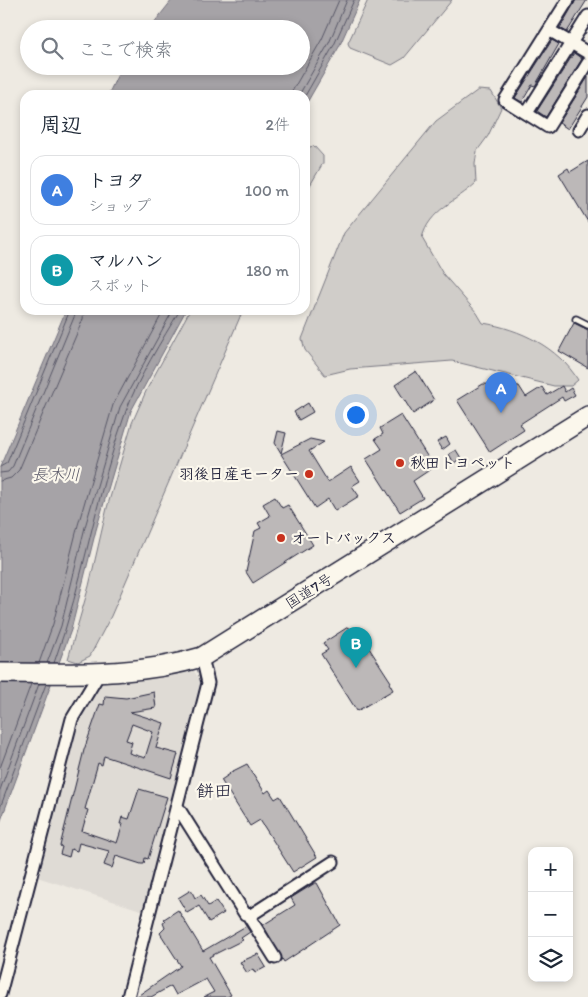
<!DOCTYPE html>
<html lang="ja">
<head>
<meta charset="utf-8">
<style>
  body { margin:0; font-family:Itim,"Klee One",sans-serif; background:#f6f6f7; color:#1f2937 }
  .controls { position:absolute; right:15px; bottom:15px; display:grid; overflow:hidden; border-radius:10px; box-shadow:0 2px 8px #0003 }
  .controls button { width:45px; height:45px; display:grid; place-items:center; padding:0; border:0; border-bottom:1px solid #e0e1e3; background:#fff; color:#1f2937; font:25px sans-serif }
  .you { position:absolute; left:355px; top:414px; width:18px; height:18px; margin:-12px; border:4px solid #fff; border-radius:50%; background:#1a73e8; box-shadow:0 0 0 8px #1a73e833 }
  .badge { display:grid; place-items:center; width:32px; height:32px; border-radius:50%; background:#c8321e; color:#fff; font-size:16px; font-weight:700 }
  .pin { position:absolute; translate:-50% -41px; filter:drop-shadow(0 1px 2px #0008) }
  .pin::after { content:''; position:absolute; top:26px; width:18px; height:15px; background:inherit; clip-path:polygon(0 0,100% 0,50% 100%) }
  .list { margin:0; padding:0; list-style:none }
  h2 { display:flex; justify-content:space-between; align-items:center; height:65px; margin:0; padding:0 20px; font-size:21px }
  h2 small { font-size:16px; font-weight:400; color:#747a83 }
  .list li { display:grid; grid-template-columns:32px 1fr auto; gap:15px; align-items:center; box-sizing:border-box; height:70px; margin:0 10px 10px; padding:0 10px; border:1px solid #e0e1e3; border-radius:15px }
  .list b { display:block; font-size:19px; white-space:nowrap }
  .list p { margin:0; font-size:16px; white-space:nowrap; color:#747a83 }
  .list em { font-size:16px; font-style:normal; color:#747a83 }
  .icon { flex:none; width:28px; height:28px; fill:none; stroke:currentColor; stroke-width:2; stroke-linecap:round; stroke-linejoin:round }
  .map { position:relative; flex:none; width:588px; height:997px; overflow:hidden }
  .search { position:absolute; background:#fff; box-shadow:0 2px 8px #0003; left:20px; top:20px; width:290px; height:55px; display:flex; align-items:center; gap:12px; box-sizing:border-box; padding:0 18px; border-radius:28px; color:#747a83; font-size:19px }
  .panel { position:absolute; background:#fff; box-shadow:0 2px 8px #0003; left:20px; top:90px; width:290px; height:225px; border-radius:15px }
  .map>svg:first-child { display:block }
  .built { fill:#dfdbd5 }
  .green { fill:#d0cdc9; stroke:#797882 }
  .water { fill:#a6a3a7; stroke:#716f7c }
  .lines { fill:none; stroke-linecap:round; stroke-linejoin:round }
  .shore { stroke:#575666; stroke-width:1 }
  .building { fill:#bcb8b8; stroke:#22223b; fill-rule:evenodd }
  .service-casing { stroke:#22223b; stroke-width:9 }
  .minor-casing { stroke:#22223b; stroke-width:15 }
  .trunk-casing { stroke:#22223b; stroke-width:22 }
  .service { stroke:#fbf7ec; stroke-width:5.5 }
  .minor { stroke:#fbf7ec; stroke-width:11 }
  .trunk { stroke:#fbf7ec; stroke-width:19 }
  .poi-dot { fill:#c8321e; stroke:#fbf7ec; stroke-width:2 }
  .labels { text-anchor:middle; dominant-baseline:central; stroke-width:4.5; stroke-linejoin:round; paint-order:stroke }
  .poi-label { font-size:15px; font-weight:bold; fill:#22223b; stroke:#fbf7ec; text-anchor:start }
  .street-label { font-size:15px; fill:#22223b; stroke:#fbf7ec }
  .water-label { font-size:16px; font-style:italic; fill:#575666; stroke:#fbf7ec }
  .quarter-label { font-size:18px; fill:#22223b; stroke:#fbf7ec }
</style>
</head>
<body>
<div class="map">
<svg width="588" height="997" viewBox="0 0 588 997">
  <rect width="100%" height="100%" fill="#eeeae2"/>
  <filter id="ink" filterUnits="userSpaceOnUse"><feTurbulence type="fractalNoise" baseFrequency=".02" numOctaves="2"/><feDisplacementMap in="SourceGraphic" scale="10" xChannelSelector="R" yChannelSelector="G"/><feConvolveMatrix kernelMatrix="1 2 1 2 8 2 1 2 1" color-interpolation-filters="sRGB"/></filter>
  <g filter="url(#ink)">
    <path class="built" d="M193 670 201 681 199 690 144 911 37 877 80 718 104 681 147 679Z"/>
    <path class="green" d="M368 0H452L404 58 392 65 350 48 348 43Z
      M478 90 491 91 501 108 488 136 477 151 475 164 476 183C457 201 429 210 422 238L443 274 477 313 483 323C520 329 558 347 578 380L571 386H554L452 361 350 369 325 375 305 350 302 339 344 233 436 121Z
      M314 146 323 156V163L305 194V148Z
      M190 310H243L111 616 90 656 78 662 68 659 89 586 107 508 132 423 147 389Z"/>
    <path class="water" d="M172 0H360L339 47 305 106V95H108L122 66H301V29H149Z
      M66 310H186L131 411 96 530 71 630 0 823V467Z"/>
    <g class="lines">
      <path class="shore" d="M290 95 322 39 339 0
        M299 95 329 43 347 0
        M305 96 334 45 354 0
        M0 467 7 463 70 310
        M0 473 8 472 13 466 77 310
        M0 481 11 478 19 470 83 319 84 310
        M39 663 53 624 78 525 113 405 164 310
        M47 663 61 626 85 527 120 407 173 310
        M54 663C84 581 96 493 126 411 138 378 162 340 180 310
        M0 768 31 684
        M0 790 39 684
        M0 808 46 684"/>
    </g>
    <path class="building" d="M576 0H587L567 32 560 28Z
      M552 40 559 44 535 86 532 85 522 102 515 98Z
      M574 53 582 59 546 117 537 111Z
      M588 77V97L568 129 559 123Z
      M588 161V222L559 174 568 168 570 172Z
      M574 323 588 330V368L559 351Z
      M416 371 434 400 413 414 395 385Z
      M483 384 519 386 526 397 542 387 547 395 562 386 565 392 571 388 575 395 564 401 562 397 520 424 524 430 490 452 457 400Z
      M308 403 313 412 299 420 294 412Z
      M401 415 434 467 413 481 423 498 400 512 366 459 382 449 375 439 383 434 380 428Z
      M278 431 286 433 281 453 275 443Z
      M446 437 450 444 442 450 437 442Z
      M310 439 324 442 309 451 328 482 351 467 360 481 352 486 359 496 335 511 328 499 315 508 281 454Z
      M456 450 461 458 454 463 449 454Z
      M275 497 282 508 288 505 313 545 253 583 246 572 255 531 261 528 258 523 270 516 263 504Z
      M348 627 352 635 358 631 391 682 389 683 393 690 357 711 321 654 328 650 323 643Z
      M154 692 156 708 130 712 164 723 156 748 178 754 171 778 104 756 102 765 98 763 85 809 88 810 82 831 117 843 123 824H120L122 817 129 819 139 789 167 797 148 859 145 858 144 864H141L116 856 112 868 104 865 109 851 79 843 77 851 71 849 69 857 60 854 62 847 60 846 84 750 100 704 104 705 105 696 126 698ZM132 724 153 732 145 758 129 753 132 742 126 740Z
      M247 764 265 793 269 790 275 799 280 796 317 857 293 872 260 820 250 826 221 780 230 774 229 773Z
      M315 883H317L340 925 284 962 263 925 295 905 291 898Z
      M191 890 195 898 201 895 208 906 216 901 224 913 209 922 199 906 187 913 178 898Z
      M178 910 203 951 246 926 250 932 241 938 243 940 209 957 231 995 227 997H204L214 992 206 979 176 995 171 986 151 997H136L181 966 160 933 165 928 163 923 166 921 164 919Z
      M258 954 266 967 255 973 253 969 247 973 240 962Z"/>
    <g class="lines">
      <defs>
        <path id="service" d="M576 319 588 325"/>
        <path id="minor" d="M568 0 505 100 548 127 588 63
          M549 30 588 53
          M527 113 588 16
          M579 130 588 115
          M177 806 245 914 251 915 333 862
          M248 915 275 958
          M0 994 72 719 99 674
          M128 997 208 683 202 657"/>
        <path id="trunk" d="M0 673C69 673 136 677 202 657L588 416"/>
      </defs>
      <use href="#service" class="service-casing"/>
      <use href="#minor" class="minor-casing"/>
      <use href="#trunk" class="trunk-casing"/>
      <use href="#service" class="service"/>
      <use href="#minor" class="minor"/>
      <use href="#trunk" class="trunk"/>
    </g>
  </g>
  <g class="poi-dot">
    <circle cx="400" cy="463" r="5"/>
    <circle cx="309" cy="474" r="5"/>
    <circle cx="281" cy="538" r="5"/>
  </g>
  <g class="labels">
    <g class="poi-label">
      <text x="410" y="463">秋田トヨペット</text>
      <text x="299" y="474" text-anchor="end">羽後日産モーター</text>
      <text x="291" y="538">オートバックス</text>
    </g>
    <g class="street-label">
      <text transform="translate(309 591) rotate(-32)">国道7号</text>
    </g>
    <g class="water-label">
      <text x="56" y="474">長木川</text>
    </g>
    <g class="quarter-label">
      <text x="214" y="791">餅田</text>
    </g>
  </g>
</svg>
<div class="controls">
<button>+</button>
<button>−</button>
<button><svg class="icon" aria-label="layers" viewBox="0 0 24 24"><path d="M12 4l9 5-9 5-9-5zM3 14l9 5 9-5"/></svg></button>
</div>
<div class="you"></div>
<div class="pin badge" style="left:501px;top:413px;background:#3f7fe0">A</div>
<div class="pin badge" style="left:356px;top:668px;background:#0f9aa8">B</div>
<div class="search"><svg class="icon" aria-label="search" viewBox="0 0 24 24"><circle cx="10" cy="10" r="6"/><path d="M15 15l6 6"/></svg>ここで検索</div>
<section class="panel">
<h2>周辺<small>2件</small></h2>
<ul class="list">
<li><span class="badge" style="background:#3f7fe0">A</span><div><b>トヨタ</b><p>ショップ</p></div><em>100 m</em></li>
<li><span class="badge" style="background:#0f9aa8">B</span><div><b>マルハン</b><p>スポット</p></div><em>180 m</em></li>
</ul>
</section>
</div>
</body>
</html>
